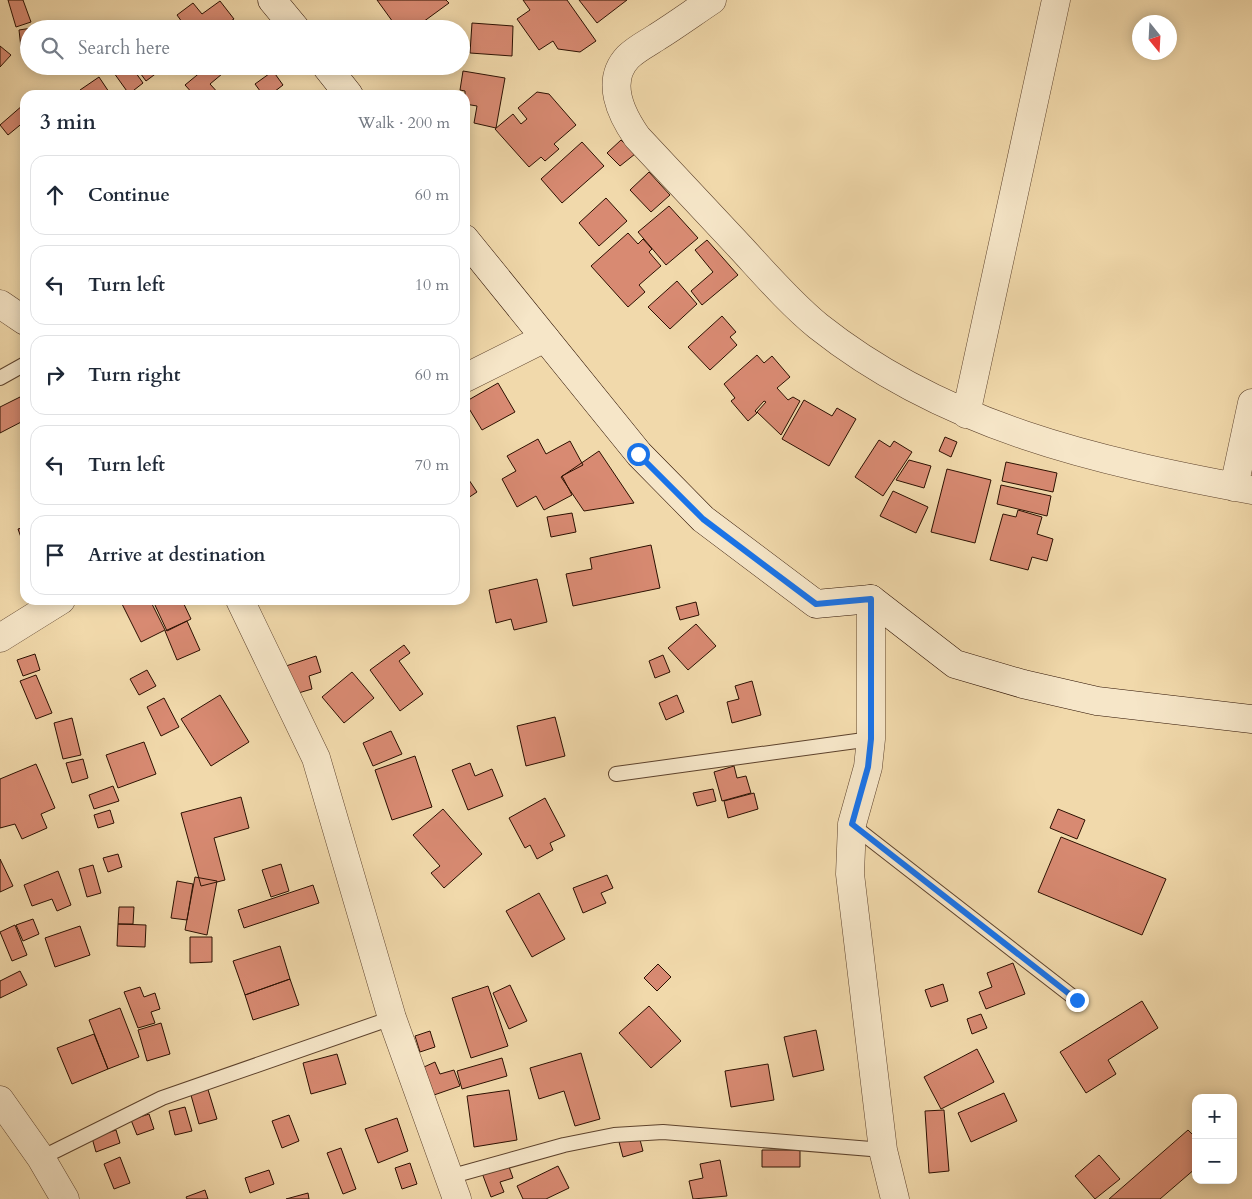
<!DOCTYPE html>
<html lang="en">
<head>
<meta charset="utf-8">
<style>
  body { margin:0; font-family:Cardo,serif; background:#f2f2f3; color:#1f2937 }
  .controls { position:absolute; right:15px; bottom:15px; display:grid; overflow:hidden; border-radius:10px; box-shadow:0 2px 12px #0003 }
  .controls button { width:45px; height:45px; display:grid; place-items:center; padding:0; border:0; border-bottom:1px solid #e0e1e3; background:#fff; color:#1f2937; font:25px sans-serif }
  .compass { position:absolute; left:1132px; top:15px; width:45px; height:45px; border-radius:50%; background:#fff; box-shadow:0 2px 12px #0003; rotate:162deg }
  .stop { position:absolute; width:15px; height:15px; margin:-11px; border:4px solid #1a73e8; border-radius:50%; background:#fff }
  .stop.end { background:#1a73e8; border-color:#fff; box-shadow:0 1px 5px #0008 }
  .list { margin:0; padding:0; list-style:none }
  h2 { display:flex; justify-content:space-between; align-items:center; height:65px; margin:0; padding:0 20px; font-size:21px }
  h2 small { font-size:16px; font-weight:400; color:#747a83 }
  .list li { display:grid; grid-template-columns:32px 1fr auto; gap:15px; align-items:center; box-sizing:border-box; height:80px; margin:0 10px 10px; padding:0 10px; border:1px solid #e0e1e3; border-radius:15px }
  .list b { display:block; font-size:19px; white-space:nowrap }
  .list em { font-size:16px; font-style:normal; color:#747a83 }
  .icon { flex:none; width:28px; height:28px; fill:none; stroke:currentColor; stroke-width:2; stroke-linecap:round; stroke-linejoin:round }
  .map { position:relative; flex:none; width:1252px; height:1199px; overflow:hidden }
  .search { position:absolute; background:#fff; box-shadow:0 2px 12px #0003; left:20px; top:20px; width:450px; height:55px; display:flex; align-items:center; gap:12px; box-sizing:border-box; padding:0 18px; border-radius:28px; color:#747a83; font-size:19px }
  .panel { position:absolute; background:#fff; box-shadow:0 2px 12px #0003; left:20px; top:90px; width:450px; height:515px; border-radius:15px }
  .map>svg:first-child { display:block }
  .building { fill:#d88a72; stroke:#2c1001 }
  .lines { fill:none; stroke-linecap:round; stroke-linejoin:round }
  .lane-casing { stroke:#5d422c; stroke-width:16 }
  .street-casing { stroke:#5d422c; stroke-width:29 }
  .secondary-casing { stroke:#2c1001; stroke-width:29 }
  .lane { stroke:#f6e6c8; stroke-width:14 }
  .street { stroke:#f6e6c8; stroke-width:28 }
  .secondary { stroke:#f6e6c8; stroke-width:28 }
  .route { stroke:#1a73e8; stroke-width:6 }
</style>
</head>
<body>
<div class="map">
<svg width="1252" height="1199" viewBox="0 0 1252 1199">
  <rect width="100%" height="100%" fill="#f1d9ab"/>
  <filter id="stains"><feTurbulence type="fractalNoise" baseFrequency=".004" numOctaves="4"/><feColorMatrix values="0 0 0 0 .2 0 0 0 0 .09 0 0 0 0 .02 0 0 0 .5 -.17"/></filter>
  <radialGradient id="worn" r=".72"><stop offset=".6" stop-color="#630" stop-opacity="0"/><stop offset="1" stop-color="#630" stop-opacity=".3"/></radialGradient>
  <path class="building" d="M8 0H23L31 22 16 27Z
    M377 0H446L449 3 423 22 427 26 423 29H398Z
    M523 0H567L596 41 580 52 558 49 553 41 539 50 517 19 530 10Z
    M579 0H627L597 23Z
    M220 1 234 19 223 26 225 29H187L177 15 193 3 202 14Z
    M472 23 513 26 512 56 470 53Z
    M32 28 29 29V46L21 48 19 30Z
    M0 46 11 55 0 67Z
    M109 66H131L143 83 129 94Z
    M135 66H154L158 72 146 81Z
    M208 66H225L228 69 210 84 220 95H194L185 85Z
    M273 71 283 85 270 95H263L255 84Z
    M463 71 505 78 496 128 474 123 477 106 465 104V91L460 90Z
    M99 77 111 95H83L80 90Z
    M537 92 549 94 576 125 554 144 559 149 545 161 541 157 529 167 495 129 513 114 521 124 527 119 518 108Z
    M23 105 25 121 8 135 0 125Z
    M621 140 635 154 620 166 607 153Z
    M582 142 604 166 562 203 541 179Z
    M649 172 670 195 651 212 630 190Z
    M606 198 627 221 599 246 579 223Z
    M669 206 698 238 666 265 638 232Z
    M628 233 638 244 643 239 652 249 649 252 661 266 639 285 645 292 628 307 591 266Z
    M707 240 738 275 702 305 691 291 713 272 695 250Z
    M677 281 697 304 670 329 648 307Z
    M722 316 736 332 730 337 737 345 710 370 688 347Z
    M757 355 764 363 772 356 790 377 777 388 788 400 793 397 800 401 781 435 757 412 766 402 764 401 755 411 757 413 748 421 731 401 735 398 724 384Z
    M498 383 515 412 482 430 465 402Z
    M20 397 25 406V420L0 433V407Z
    M804 400 832 416 837 408 856 419 829 466 782 439Z
    M945 437 957 442 951 457 939 451Z
    M538 439 546 454 570 441 583 465 562 476 572 495 544 510 536 496 517 507 502 479 516 471 507 456Z
    M879 440 890 447 894 441 912 452 883 496 855 477Z
    M599 451 634 503 584 511 561 477Z
    M909 460 931 466 924 488 896 480Z
    M1006 462 1057 473 1053 492 1002 481Z
    M947 469 991 480 975 543 931 532Z
    M465 474 477 492 465 500Z
    M1001 485 1051 496 1047 516 997 504Z
    M893 491 928 507 916 533 880 516Z
    M1018 510 1042 517 1037 534 1053 539 1047 561 1032 557 1028 570 990 560 1003 514 1016 517Z
    M572 513 576 532 551 537 547 517Z
    M25 527V542L23 543 18 529Z
    M651 545 660 588 573 606 566 574 592 569 590 558Z
    M537 579 547 622 514 630 511 619 496 623 489 590Z
    M126 600H150L165 630 141 642 121 602Z
    M161 600H182L191 619 167 631 154 603Z
    M696 602 699 615 680 620 676 607Z
    M187 621 200 650 177 660 165 631Z
    M696 624 716 646 688 670 668 648Z
    M404 645 410 653 399 661 423 694 400 711 370 670Z
    M35 654 40 670 23 676 17 660Z
    M663 655 670 672 655 678 649 661Z
    M316 656 321 672 309 676 312 689 295 694 286 666Z
    M147 670 156 686 139 695 130 679Z
    M352 672 374 698 344 723 322 697Z
    M36 675 52 713 36 719 20 681Z
    M752 681 761 715 732 723 727 702 739 699 735 686Z
    M220 695 249 742 211 766 181 719Z
    M677 695 684 712 666 720 659 703Z
    M164 698 179 727 161 736 147 707Z
    M555 717 565 756 526 766 517 726Z
    M72 718 81 755 63 759 54 723Z
    M391 731 402 754 373 766 363 743Z
    M144 742 156 774 118 788 106 755Z
    M415 756 432 807 392 820 375 770Z
    M83 759 88 778 72 783 66 763Z
    M470 763 475 776 492 769 503 796 468 810 452 770Z
    M36 764 55 808 41 814 47 828 22 839 15 824 0 828V779Z
    M734 766 737 778 746 776 751 793 722 801 714 772Z
    M113 786 119 801 94 809 89 795Z
    M713 789 716 801 697 806 693 793Z
    M754 793 758 809 728 818 724 801Z
    M241 797 249 828 214 838 225 880 201 886 181 813Z
    M545 798 565 836 550 843 553 850 537 859 530 845 525 848 509 818Z
    M443 809 482 854 444 888 431 873 440 866 413 835Z
    M1058 809 1085 820 1077 839 1050 828Z
    M110 810 114 823 98 828 94 815Z
    M1061 837 1166 879 1142 935 1038 892Z
    M118 854 122 867 108 872 103 858Z
    M0 859 13 886 0 892Z
    M281 864 289 891 271 897 262 870Z
    M93 865 101 893 87 897 79 869Z
    M58 871 71 905 57 911 52 899 32 906 24 885Z
    M607 875 613 888 601 893 606 903 583 913 573 888Z
    M195 877 217 881 207 935 185 930Z
    M177 881 193 884 187 920 171 918Z
    M313 885 319 903 244 928 238 910Z
    M539 893 565 939 532 957 506 911Z
    M119 907H134L133 924H118Z
    M33 919 39 934 23 941 16 925Z
    M118 924 146 925 145 947 117 946Z
    M15 925 27 955 12 961 0 932Z
    M80 926 90 955 55 967 45 938Z
    M190 937H212V962L190 963Z
    M280 946 290 979 245 995 233 961Z
    M1013 963 1025 994 986 1009 979 992 992 987 987 973Z
    M658 964 671 977 657 991 644 978Z
    M20 971 27 985 0 998V981Z
    M290 979 299 1005 253 1020 245 995Z
    M943 984 948 1001 931 1007 925 990Z
    M510 985 527 1021 509 1029 493 993Z
    M488 986 508 1046 471 1058 452 998Z
    M140 987 144 997 155 993 160 1009 151 1012 155 1023 138 1028 124 992Z
    M1142 1001 1158 1028 1108 1060 1116 1074 1086 1093 1060 1052Z
    M649 1006 681 1041 651 1068 619 1033Z
    M120 1008 139 1057 108 1069 89 1020Z
    M981 1014 987 1028 972 1034 967 1019Z
    M161 1023 170 1054 147 1061 138 1030Z
    M816 1030 824 1070 793 1077 784 1037Z
    M430 1031 435 1047 420 1052 415 1036Z
    M94 1034 108 1069 72 1084 57 1048Z
    M977 1049 994 1082 941 1109 924 1077Z
    M581 1053 600 1119 575 1126 564 1091 539 1099 530 1068Z
    M337 1054 346 1084 311 1094 303 1063Z
    M502 1058 507 1076 462 1089 457 1071Z
    M435 1062 440 1074 454 1070 460 1086 434 1095 424 1067Z
    M768 1064 774 1100 731 1107 725 1071Z
    M206 1083 217 1119 199 1124 189 1088Z
    M509 1090 517 1140 474 1147 467 1096Z
    M1004 1093 1017 1121 971 1142 958 1113Z
    M185 1107 192 1131 175 1135 169 1111Z
    M944 1110 949 1171 929 1173 925 1111Z
    M149 1114 154 1129 137 1135 131 1120Z
    M289 1115 299 1141 282 1148 272 1121Z
    M397 1118 408 1151 378 1163 365 1129Z
    M116 1130 120 1143 96 1152 92 1138Z
    M1188 1130 1196 1138V1168L1160 1199H1109Z
    M639 1136 643 1151 623 1157 619 1142Z
    M341 1148 356 1189 343 1194 327 1153Z
    M762 1150H800V1167H762Z
    M1099 1155 1120 1179 1095 1199 1075 1176Z
    M120 1157 130 1183 114 1189 104 1164Z
    M720 1160 727 1196 693 1199 689 1181 703 1178 700 1164Z
    M410 1163 417 1184 402 1189 395 1168Z
    M508 1164 513 1178 500 1182 504 1192 491 1197 482 1173Z
    M558 1166 569 1188 546 1199H523L517 1186Z
    M269 1170 274 1184 250 1193 245 1178Z
    M205 1190 208 1199H187L186 1197Z
    M308 1193 309 1199H286Z"/>
  <g class="lines">
    <defs>
      <path id="lane" d="M0 378 25 364
        M616 774 871 739
        M852 825 1077 1000
        M41 1158 162 1098 392 1018
        M449 1177 564 1145 614 1135 663 1132 883 1150"/>
      <path id="street" d="M712 0C694 12 676 25 657 37 648 43 636 49 628 57 605 81 621 114 637 137 672 174 706 211 741 248 765 274 790 303 818 326 945 427 1096 461 1252 490
        M0 304 25 321
        M465 378 545 338
        M966 414 1056 0
        M1234 487 1252 403
        M871 599V739L868 767 852 824 850 874 883 1150 895 1199
        M240 600 316 758 392 1018 457 1199
        M0 638 61 600
        M0 1100 41 1158 65 1199"/>
      <path id="secondary" d="M272 0 296 29
        M326 66 349 95
        M465 239 639 454 703 519 816 604 871 599 955 664 1023 684 1097 701 1252 719"/>
    </defs>
    <use href="#lane" class="lane-casing"/>
    <use href="#street" class="street-casing"/>
    <use href="#secondary" class="secondary-casing"/>
    <use href="#lane" class="lane"/>
    <use href="#street" class="street"/>
    <use href="#secondary" class="secondary"/>
  </g>
  <g class="lines">
    <path class="route" d="M638 454 703 519 816 604 871 599V739L868 767 852 824 1077 1000"/>
  </g>
  <rect width="100%" height="100%" filter="url(#stains)"/>
  <rect width="100%" height="100%" fill="url(#worn)"/>
</svg>
<div class="controls">
<button>+</button>
<button>−</button>
</div>
<svg class="compass" viewBox="-18 -18 36 36"><path d="M0-13l5 13h-10z" fill="#e53935"/><path d="M0 13l5-13h-10z" fill="#747a83"/></svg>
<div class="stop" style="left:638px;top:454px"></div>
<div class="stop end" style="left:1077px;top:1000px"></div>
<div class="search"><svg class="icon" aria-label="search" viewBox="0 0 24 24"><circle cx="10" cy="10" r="6"/><path d="M15 15l6 6"/></svg>Search here</div>
<section class="panel">
<h2>3 min<small>Walk · 200 m</small></h2>
<ul class="list">
<li><svg class="icon" aria-label="ahead" viewBox="0 0 24 24"><path d="M12 20V5M6 11l6-6 6 6"/></svg><div><b>Continue</b></div><em>60 m</em></li>
<li><svg class="icon" aria-label="left" viewBox="0 0 24 24"><path d="M17 20v-9H6M10 6l-5 5 5 5"/></svg><div><b>Turn left</b></div><em>10 m</em></li>
<li><svg class="icon" aria-label="right" viewBox="0 0 24 24"><path d="M7 20v-9h11M14 6l5 5-5 5"/></svg><div><b>Turn right</b></div><em>60 m</em></li>
<li><svg class="icon" aria-label="left" viewBox="0 0 24 24"><path d="M17 20v-9H6M10 6l-5 5 5 5"/></svg><div><b>Turn left</b></div><em>70 m</em></li>
<li><svg class="icon" aria-label="arrive" viewBox="0 0 24 24"><path d="M6 21V4h12l-3 4 3 4H6"/></svg><div><b>Arrive at destination</b></div></li>
</ul>
</section>
</div>
</body>
</html>
